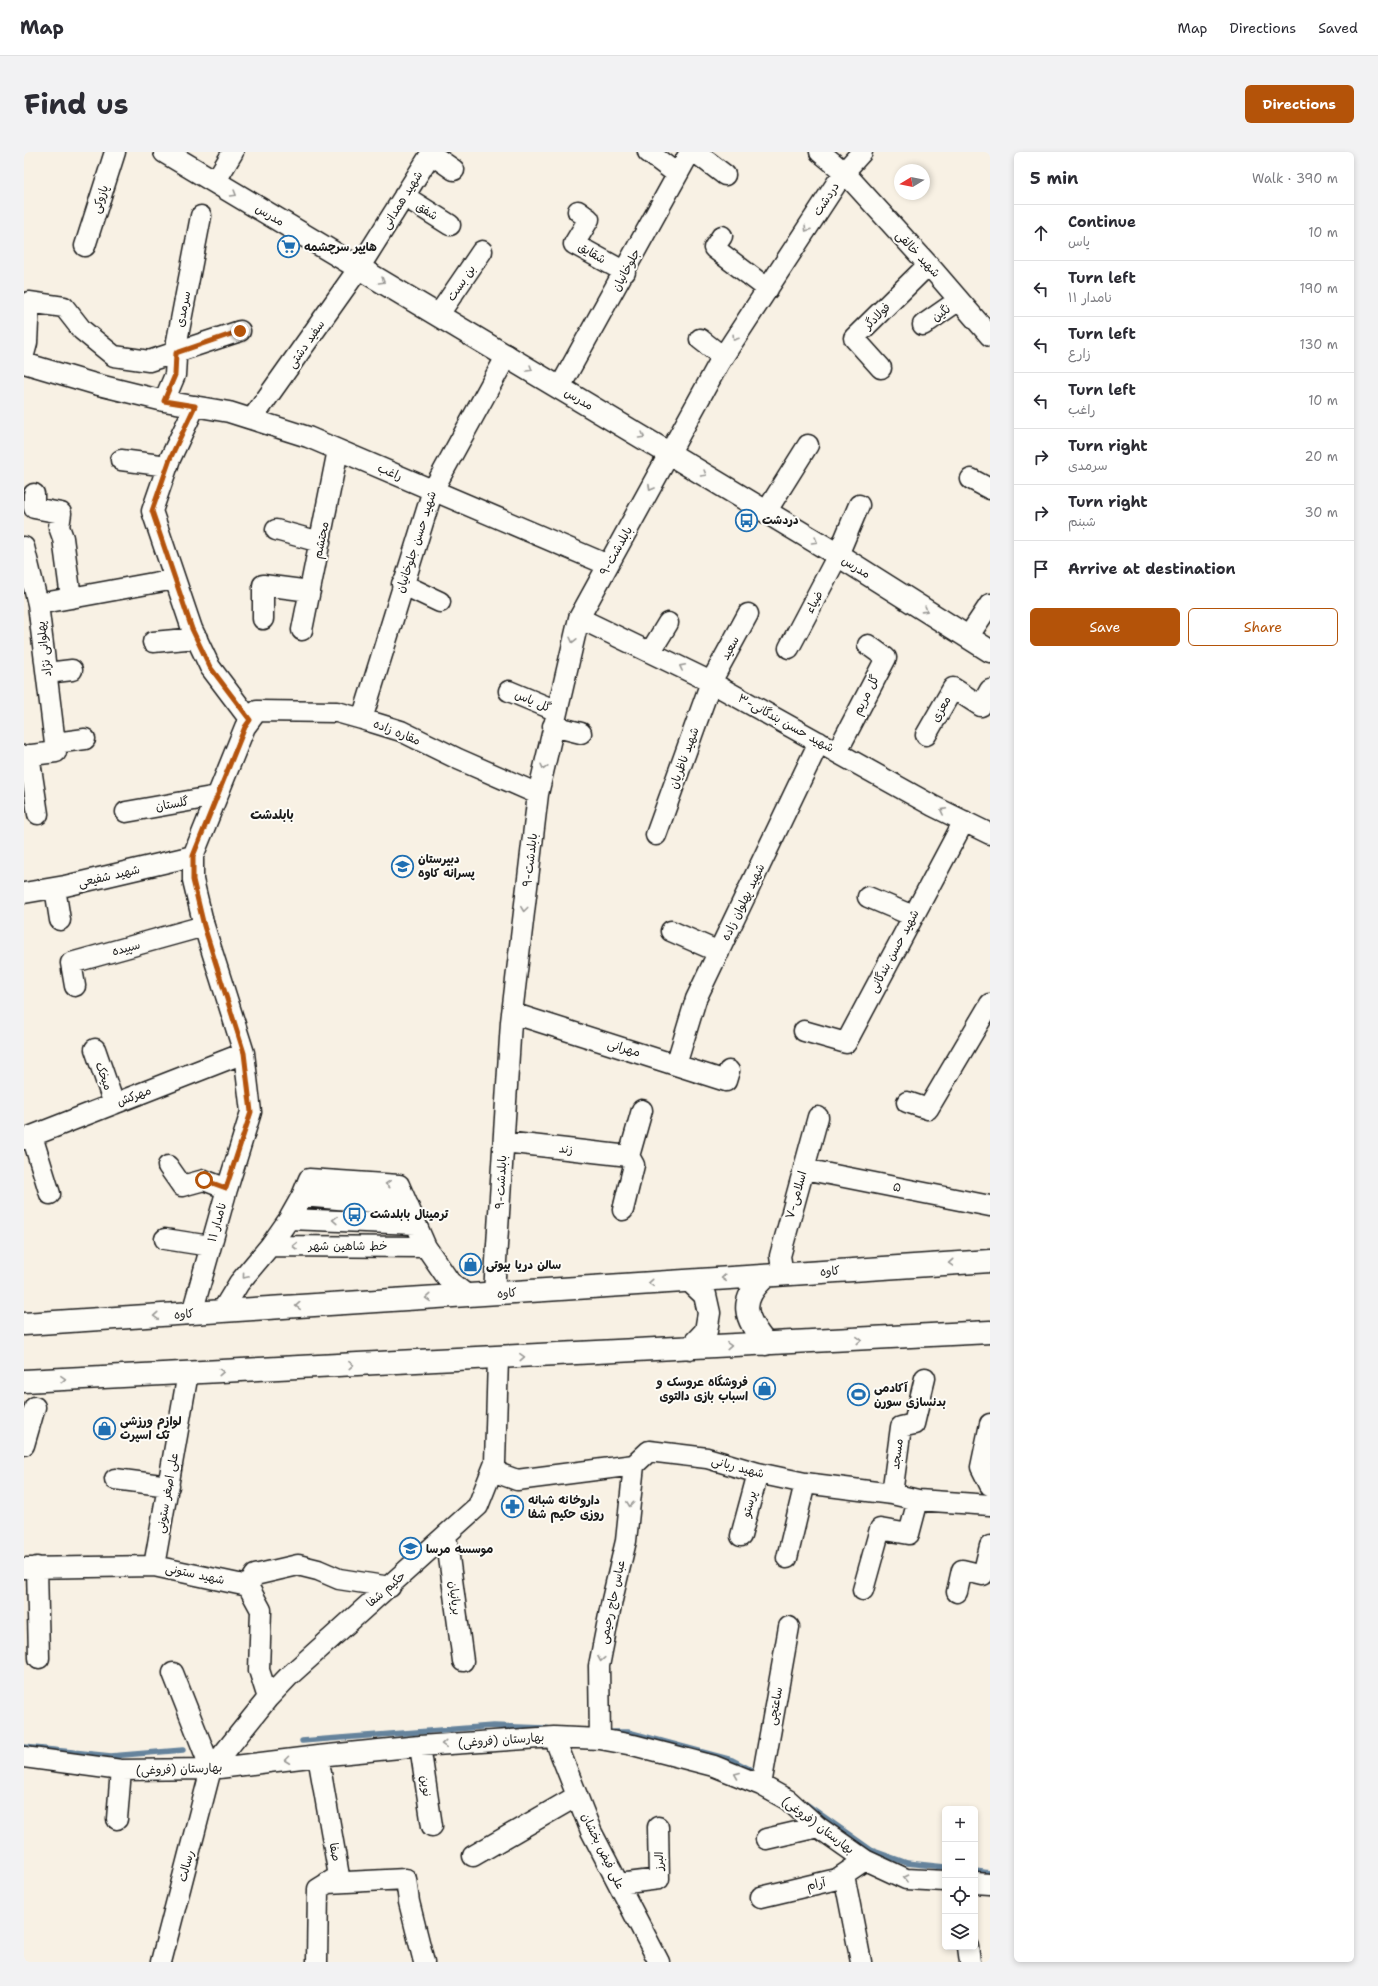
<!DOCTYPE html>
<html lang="en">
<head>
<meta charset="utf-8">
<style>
  body { margin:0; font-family:"Shantell Sans","Playpen Sans Arabic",sans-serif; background:#f2f2f3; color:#2b2b33 }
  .controls { position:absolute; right:12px; bottom:12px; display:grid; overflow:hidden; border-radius:6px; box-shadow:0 2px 6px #0003 }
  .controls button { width:36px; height:36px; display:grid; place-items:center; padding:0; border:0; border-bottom:1px solid #e1e1e2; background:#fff; color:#2b2b33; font:20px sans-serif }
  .compass { position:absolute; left:870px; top:12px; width:36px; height:36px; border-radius:50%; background:#fff; box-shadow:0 2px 6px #0003; rotate:260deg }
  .stop { position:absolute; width:12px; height:12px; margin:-9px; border:3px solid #b45309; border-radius:50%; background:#fff }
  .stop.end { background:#b45309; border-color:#fff; box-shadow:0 1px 4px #0008 }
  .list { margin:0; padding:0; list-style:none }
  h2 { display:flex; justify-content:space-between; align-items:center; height:52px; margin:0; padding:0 16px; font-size:17px }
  h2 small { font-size:13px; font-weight:400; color:#7c7c81 }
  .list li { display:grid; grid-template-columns:26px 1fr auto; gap:12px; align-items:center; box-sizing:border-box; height:56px; padding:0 16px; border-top:1px solid #e1e1e2 }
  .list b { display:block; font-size:15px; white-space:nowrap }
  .list p { margin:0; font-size:13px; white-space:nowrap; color:#7c7c81 }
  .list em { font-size:13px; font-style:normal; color:#7c7c81 }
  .actions { display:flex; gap:8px; padding:12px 16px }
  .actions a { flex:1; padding:9px 0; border:1px solid #b45309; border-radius:6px; text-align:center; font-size:14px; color:#b45309 }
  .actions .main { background:#b45309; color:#fff }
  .icon { flex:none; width:22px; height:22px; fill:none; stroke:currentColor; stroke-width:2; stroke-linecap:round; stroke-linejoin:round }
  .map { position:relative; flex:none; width:966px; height:1810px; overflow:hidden; border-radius:6px }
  header { display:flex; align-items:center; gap:24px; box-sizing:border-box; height:56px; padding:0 20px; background:#fff; border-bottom:1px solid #e1e1e2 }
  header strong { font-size:19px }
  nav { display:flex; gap:22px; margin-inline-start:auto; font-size:14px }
  .intro { display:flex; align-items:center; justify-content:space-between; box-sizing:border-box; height:96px; padding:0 24px }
  h1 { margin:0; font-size:28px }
  .button { padding:10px 18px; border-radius:6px; background:#b45309; color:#fff; font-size:14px; font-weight:700 }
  main { display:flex; gap:24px; padding:0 24px }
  aside { flex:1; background:#fff; border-radius:6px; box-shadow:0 2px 6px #0003 }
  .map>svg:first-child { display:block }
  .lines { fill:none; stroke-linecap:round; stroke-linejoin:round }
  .stream { stroke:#65839c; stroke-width:5.5 }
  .minor-casing { stroke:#1c1c1c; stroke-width:23 }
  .major-casing { stroke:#1c1c1c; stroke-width:25 }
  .minor { stroke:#fdfcf7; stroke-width:20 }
  .major { stroke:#fdfcf7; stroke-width:22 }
  .oneway { stroke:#989794 }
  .route { stroke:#b45309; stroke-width:5 }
  .labels { text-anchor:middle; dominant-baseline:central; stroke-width:4; stroke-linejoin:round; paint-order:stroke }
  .street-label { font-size:12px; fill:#1c1c1c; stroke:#fdfcf7 }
  .poi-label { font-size:12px; font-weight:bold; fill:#1c1c1c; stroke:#fdfcf7; text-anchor:start }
  .neighbourhood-label { font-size:13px; font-weight:bold; fill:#1c1c1c; stroke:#fdfcf7 }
</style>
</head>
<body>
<header>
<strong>Map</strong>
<nav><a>Map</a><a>Directions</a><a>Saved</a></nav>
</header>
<div class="intro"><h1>Find us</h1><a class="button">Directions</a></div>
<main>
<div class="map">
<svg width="966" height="1810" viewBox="0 0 966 1810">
  <rect width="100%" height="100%" fill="#f8f1e4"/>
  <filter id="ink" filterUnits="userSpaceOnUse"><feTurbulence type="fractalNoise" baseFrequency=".025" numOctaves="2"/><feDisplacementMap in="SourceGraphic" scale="8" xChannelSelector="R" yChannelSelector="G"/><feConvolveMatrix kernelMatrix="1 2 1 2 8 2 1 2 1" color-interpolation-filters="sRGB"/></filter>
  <g filter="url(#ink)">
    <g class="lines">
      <path class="stream" d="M586 1580H604L708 1608 731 1620
        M278 1589 469 1574 522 1576
        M0 1595 87 1604 159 1598
        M782 1652 847 1698 883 1711 921 1715
        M951 1719 966 1721"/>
      <defs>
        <path id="minor" d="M624 0 653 22
          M671 0 701 23
          M796 0 820 20 910 119 966 184
          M407 2 430 18
          M191 30 209 0
          M380 44 426 73
          M554 59 565 67 550 92 601 120
          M698 84 690 96 744 137
          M61 94 91 0
          M415 162 458 99
          M899 173 935 148
          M676 187 699 205
          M0 202 3 191 5 150 40 155 58 178 90 204 125 209 216 179
          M0 211 71 232 140 249 205 260 284 285 584 413
          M857 216 830 186 904 113
          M536 235 666 0
          M140 249 151 223 153 189 177 64
          M171 254 146 307 128 359 168 477 186 515 226 568
          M228 267 335 116 408 0
          M97 308 144 314
          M947 327 966 337
          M10 342V356L37 361 35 375 39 386 47 446
          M742 360 784 293
          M252 378 296 390
          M0 395 14 452 32 600 0 604
          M378 432 416 450
          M14 452 151 427
          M555 466 681 527 909 654 966 682
          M239 467V433L286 439
          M278 478 314 298
          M944 485 966 452
          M129 490 173 486
          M765 496 814 403 835 353
          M627 499 644 471
          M23 521 48 518
          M485 539 533 559
          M338 567 409 338 483 203
          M529 574 557 581
          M902 583 929 536 957 554 966 538
          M31 591 61 587
          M813 600 862 506 844 493
          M5 603 14 662
          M102 660 193 644
          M632 683 687 530 724 462
          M31 736 36 768
          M0 741 41 734 169 704
          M844 745 889 764
          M647 779 695 800
          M51 834 47 811 180 774
          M488 861 702 929 705 919
          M780 879 822 891 940 669
          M71 897 90 952
          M652 913 672 847 795 590
          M883 950 904 957 966 852
          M8 984 26 1042
          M0 987 220 901
          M480 990 605 1004
          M144 1014 158 1034 180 1028 203 1037
          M780 1017 966 1054
          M278 1044 384 1053
          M599 1058 610 1013 605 1004 618 958
          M265 1067 392 1072
          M141 1087 186 1094
          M246 1094 402 1095
          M759 1122 756 1104 794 965
          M470 1141 487 870 514 642 555 466 695 211 820 20 838 0
          M198 1159 215 1131 246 1094 265 1067 278 1044 285 1027 375 1033 402 1095 426 1130 443 1143
          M168 1161 203 1037 227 960 220 901 180 774 169 728V704L221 575 233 559 313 560 338 567 377 579 434 607 514 642
          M966 1272 957 1315 966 1333
          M0 1293 11 1255
          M468 1319 493 1328 610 1313 625 1299 683 1306 734 1321 781 1331 868 1342 894 1348 966 1353
          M91 1327 145 1334
          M868 1342 877 1275 890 1272 901 1226
          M422 1383 439 1509
          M717 1384 734 1321
          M763 1406 781 1331
          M130 1414 164 1221
          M13 1415 15 1506
          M0 1416 130 1414 224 1434 237 1458 235 1518 244 1546
          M224 1434 231 1423 274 1413 294 1418 315 1427 366 1435
          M839 1438 856 1377 885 1382 894 1348
          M933 1440 938 1418 959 1423 966 1394
          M149 1521 187 1617
          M530 1585 567 1679 635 1810
          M576 1587 575 1514 588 1448 602 1389 610 1313
          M396 1594 408 1674
          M0 1605 97 1618 187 1617 294 1604 396 1594 530 1585 576 1587 609 1593 690 1614 737 1633 764 1648 794 1675 841 1708 882 1727 921 1729
          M737 1633 765 1475
          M93 1667 97 1618
          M742 1687 794 1675
          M449 1704 553 1644
          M820 1723 837 1810
          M303 1731 382 1727 385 1750 400 1810
          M951 1731 966 1732
          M595 1732 635 1727 634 1675
          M737 1745 813 1727 841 1708
          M944 1795 946 1810
          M137 1810 187 1617 244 1546 264 1525 454 1354 471 1311 474 1206
          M293 1810 294 1737 315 1724 294 1604"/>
        <path id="major" d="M141 0 646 302 809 400 966 499
          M666 1129 681 1143 685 1161 682 1179 666 1196
          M0 1172 966 1109
          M742 1192C720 1165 714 1149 742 1124
          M0 1229 966 1180"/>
      </defs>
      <use href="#minor" class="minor-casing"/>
      <use href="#major" class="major-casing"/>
      <use href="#minor" class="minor"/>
      <use href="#major" class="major"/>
    </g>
    <defs><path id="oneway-chevron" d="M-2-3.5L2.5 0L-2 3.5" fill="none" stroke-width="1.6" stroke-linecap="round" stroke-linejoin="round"/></defs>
    <g class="oneway">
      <use href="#oneway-chevron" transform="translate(210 42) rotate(31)"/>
      <use href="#oneway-chevron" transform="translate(783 77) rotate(123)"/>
      <use href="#oneway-chevron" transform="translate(358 129) rotate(30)"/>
      <use href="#oneway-chevron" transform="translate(711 186) rotate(123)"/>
      <use href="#oneway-chevron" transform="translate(506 217) rotate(31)"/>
      <use href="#oneway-chevron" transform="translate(618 284) rotate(31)"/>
      <use href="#oneway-chevron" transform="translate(680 322) rotate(31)"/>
      <use href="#oneway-chevron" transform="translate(627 336) rotate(119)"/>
      <use href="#oneway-chevron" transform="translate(791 389) rotate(31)"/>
      <use href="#oneway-chevron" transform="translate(901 458) rotate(32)"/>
      <use href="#oneway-chevron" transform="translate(549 488) rotate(103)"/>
      <use href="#oneway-chevron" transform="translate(658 515) rotate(-153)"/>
      <use href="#oneway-chevron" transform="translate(520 615) rotate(103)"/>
      <use href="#oneway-chevron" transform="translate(919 659) rotate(-153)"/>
      <use href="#oneway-chevron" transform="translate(500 757) rotate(97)"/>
      <use href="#oneway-chevron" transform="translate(364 1032) rotate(-176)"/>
      <use href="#oneway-chevron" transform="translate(311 1068) rotate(-178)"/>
      <use href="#oneway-chevron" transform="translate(271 1094) rotate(-180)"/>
      <use href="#oneway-chevron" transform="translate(927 1111) rotate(176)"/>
      <use href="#oneway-chevron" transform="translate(221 1124) rotate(130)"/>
      <use href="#oneway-chevron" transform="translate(700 1126) rotate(176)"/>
      <use href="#oneway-chevron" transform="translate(627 1131) rotate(176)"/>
      <use href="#oneway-chevron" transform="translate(404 1146) rotate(176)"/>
      <use href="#oneway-chevron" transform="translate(274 1154) rotate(176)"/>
      <use href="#oneway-chevron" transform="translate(132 1164) rotate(176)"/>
      <use href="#oneway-chevron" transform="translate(835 1188) rotate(-3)"/>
      <use href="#oneway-chevron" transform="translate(705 1194) rotate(-3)"/>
      <use href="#oneway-chevron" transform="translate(498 1205) rotate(-3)"/>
      <use href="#oneway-chevron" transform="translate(327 1213) rotate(-3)"/>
      <use href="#oneway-chevron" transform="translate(197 1220) rotate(-3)"/>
      <use href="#oneway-chevron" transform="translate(39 1227) rotate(-3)"/>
      <use href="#oneway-chevron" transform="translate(606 1352) rotate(96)"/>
      <use href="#oneway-chevron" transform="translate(577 1507) rotate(100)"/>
      <use href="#oneway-chevron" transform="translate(420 1592) rotate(176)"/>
      <use href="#oneway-chevron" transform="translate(263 1608) rotate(173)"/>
      <use href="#oneway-chevron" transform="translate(713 1623) rotate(-158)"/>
      <use href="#oneway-chevron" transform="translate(882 1726) rotate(-166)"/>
    </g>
  </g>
  <g class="lines" filter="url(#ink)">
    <path class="route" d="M180 1028 202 1036 227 960 220 901 180 774 169 728V704L221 575 226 568 186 515 168 477 128 359 146 307 171 254 140 249 151 223 152 201 216 179"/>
  </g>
  <defs>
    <symbol id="supermarket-ring" viewBox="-11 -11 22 22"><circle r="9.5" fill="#fdfcf7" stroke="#1f6fb2" stroke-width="1.5"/><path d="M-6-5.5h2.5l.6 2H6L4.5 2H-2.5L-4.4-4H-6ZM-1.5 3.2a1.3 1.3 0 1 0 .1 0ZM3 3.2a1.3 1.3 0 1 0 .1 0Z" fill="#1f6fb2"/></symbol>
    <symbol id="bus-ring" viewBox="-11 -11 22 22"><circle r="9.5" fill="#fdfcf7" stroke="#1f6fb2" stroke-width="1.5"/><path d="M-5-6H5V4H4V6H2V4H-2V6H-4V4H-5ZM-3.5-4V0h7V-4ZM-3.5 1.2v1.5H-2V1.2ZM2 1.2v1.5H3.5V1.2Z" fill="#1f6fb2"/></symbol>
    <symbol id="school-ring" viewBox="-11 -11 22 22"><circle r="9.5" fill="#fdfcf7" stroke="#1f6fb2" stroke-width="1.5"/><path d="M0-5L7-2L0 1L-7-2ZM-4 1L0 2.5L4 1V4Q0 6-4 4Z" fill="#1f6fb2"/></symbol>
    <symbol id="shop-ring" viewBox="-11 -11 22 22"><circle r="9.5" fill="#fdfcf7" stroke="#1f6fb2" stroke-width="1.5"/><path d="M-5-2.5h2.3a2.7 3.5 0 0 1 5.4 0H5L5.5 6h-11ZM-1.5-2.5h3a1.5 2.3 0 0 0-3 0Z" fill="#1f6fb2"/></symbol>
    <symbol id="stadium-ring" viewBox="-11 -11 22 22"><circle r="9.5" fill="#fdfcf7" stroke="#1f6fb2" stroke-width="1.5"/><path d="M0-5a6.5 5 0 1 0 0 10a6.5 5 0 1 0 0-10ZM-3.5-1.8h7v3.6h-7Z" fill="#1f6fb2"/></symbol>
    <symbol id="pharmacy-ring" viewBox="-11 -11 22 22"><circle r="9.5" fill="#fdfcf7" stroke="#1f6fb2" stroke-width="1.5"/><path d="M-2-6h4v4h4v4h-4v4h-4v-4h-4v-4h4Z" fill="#1f6fb2"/></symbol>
  </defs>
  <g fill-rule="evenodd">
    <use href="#supermarket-ring" x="252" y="82" width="25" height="25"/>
    <use href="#bus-ring" x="710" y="356" width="25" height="25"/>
    <use href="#school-ring" x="366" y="702" width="25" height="25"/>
    <use href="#bus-ring" x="318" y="1050" width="25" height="25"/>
    <use href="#shop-ring" x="434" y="1100" width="25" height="25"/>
    <use href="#shop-ring" x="728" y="1224" width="25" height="25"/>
    <use href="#stadium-ring" x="822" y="1230" width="25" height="25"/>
    <use href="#shop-ring" x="68" y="1264" width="25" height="25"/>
    <use href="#pharmacy-ring" x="476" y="1342" width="25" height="25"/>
    <use href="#school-ring" x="374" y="1384" width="25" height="25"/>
  </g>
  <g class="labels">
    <g class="street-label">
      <text transform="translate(76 47) rotate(-72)">پازوکی</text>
      <text transform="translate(802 47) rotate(-57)">دردشت</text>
      <text transform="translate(378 48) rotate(-58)">شهید همدانی</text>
      <text transform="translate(403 59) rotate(32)">شفق</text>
      <text transform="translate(246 63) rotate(31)">مدرس</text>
      <text transform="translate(568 101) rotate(30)">شقایق</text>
      <text transform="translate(894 102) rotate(47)">شهید خالقی</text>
      <text transform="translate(602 118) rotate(-62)">جلوخانیان</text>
      <text transform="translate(437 131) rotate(-56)">بن بست</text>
      <text transform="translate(159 157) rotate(-79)">سرمدی</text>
      <text transform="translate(917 161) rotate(-35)">نگین</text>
      <text transform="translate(853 164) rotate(-45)">فولادگر</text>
      <text transform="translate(282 192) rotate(-55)">سفید دشتی</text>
      <text transform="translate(555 247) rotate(31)">مدرس</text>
      <text transform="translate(366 320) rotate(23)">راغب</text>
      <text transform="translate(297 388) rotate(-78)">محتشم</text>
      <text transform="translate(392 390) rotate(-72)">شهید حسن جلوخانیان</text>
      <text transform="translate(592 399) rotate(-61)">۹-بابلدشت</text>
      <text transform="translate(832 415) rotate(32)">مدرس</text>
      <text transform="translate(790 450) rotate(-62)">ضیاء</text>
      <text transform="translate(706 496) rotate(-62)">سعید</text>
      <text transform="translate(20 497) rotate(-97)">پهلوانی نژاد</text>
      <text transform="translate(842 543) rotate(-63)">گل مریم</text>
      <text transform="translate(509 549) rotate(23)">گل یاس</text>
      <text transform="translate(917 557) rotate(-61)">معزی</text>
      <text transform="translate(762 571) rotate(29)">۳-شهید حسن بندگانی</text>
      <text transform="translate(373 580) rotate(22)">مقاره زاده</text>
      <text transform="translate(660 606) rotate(-70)">شهید ناظریان</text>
      <text transform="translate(148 652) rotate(-10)">گلستان</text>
      <text transform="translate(506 708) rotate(-83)">۹-بابلدشت</text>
      <text transform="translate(85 724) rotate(-13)">شهید شفیعی</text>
      <text transform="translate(719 750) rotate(-64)">شهید پهلوان زاده</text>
      <text transform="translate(102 796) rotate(-15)">سپیده</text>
      <text transform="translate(870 799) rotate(-62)">شهید حسن بندگانی</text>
      <text transform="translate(600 896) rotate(17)">مهرانی</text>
      <text transform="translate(80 924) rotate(70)">میخک</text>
      <text transform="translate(110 944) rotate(-21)">مهرکش</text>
      <text transform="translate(542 997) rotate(6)">زند</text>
      <text transform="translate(477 1030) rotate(-87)">۹-بابلدشت</text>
      <text transform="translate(873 1035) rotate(11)">۵</text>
      <text transform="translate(772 1043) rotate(-74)">۷-اسلامی</text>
      <text transform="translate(193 1070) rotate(-74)">۱۱ نامدار</text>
      <text x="324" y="1094">خط شاهین شهر</text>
      <text transform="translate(806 1119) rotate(-4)">کاوه</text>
      <text transform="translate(483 1141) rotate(-4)">کاوه</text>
      <text transform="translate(160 1162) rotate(-4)">کاوه</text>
      <text transform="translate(873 1302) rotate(-83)">مسجد</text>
      <text transform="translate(714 1315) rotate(15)">شهید ربانی</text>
      <text transform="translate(143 1341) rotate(-80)">علی اصغر ستونی</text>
      <text transform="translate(725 1352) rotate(-75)">پرستو</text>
      <text transform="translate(171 1422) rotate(12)">شهید ستونی</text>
      <text transform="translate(362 1437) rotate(-41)">حکیم شفا</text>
      <text transform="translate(431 1446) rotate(83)">بریانیان</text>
      <text transform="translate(588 1450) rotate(-78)">عباس حاج رحیمی</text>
      <text transform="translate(751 1554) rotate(-80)">ساعتچی</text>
      <text transform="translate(477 1588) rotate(-4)">بهارستان (فروغی)</text>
      <text transform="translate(155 1617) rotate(-2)">بهارستان (فروغی)</text>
      <text transform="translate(402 1634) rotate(82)">نوین</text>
      <text transform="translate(794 1673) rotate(37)">بهارستان (فروغی)</text>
      <text transform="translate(579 1699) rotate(64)">علی فیض بخشان</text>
      <text transform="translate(311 1700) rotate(80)">صفا</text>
      <text transform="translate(635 1709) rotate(-90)">البرز</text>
      <text transform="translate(162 1714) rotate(-75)">رسالت</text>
      <text transform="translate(792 1732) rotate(-13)">آرام</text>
    </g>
    <g class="poi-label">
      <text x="280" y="95">هایپر سرچشمه</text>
      <text x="738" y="368">دردشت</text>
      <text x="394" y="707">دبیرستان<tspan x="394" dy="14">پسرانه کاوه</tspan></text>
      <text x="346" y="1062">ترمینال بابلدشت</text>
      <text x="462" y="1113">سالن دریا بیوتی</text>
      <text x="724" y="1230" text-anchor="end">فروشگاه عروسک و<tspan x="724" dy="14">اسباب بازی دالتوی</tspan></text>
      <text x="850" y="1236">آکادمی<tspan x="850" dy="14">بدنسازی سورن</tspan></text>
      <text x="96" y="1269">لوازم ورزشی<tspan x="96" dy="14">تک اسپرت</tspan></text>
      <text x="504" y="1348">داروخانه شبانه‌<tspan x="504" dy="14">روزی حکیم شفا</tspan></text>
      <text x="402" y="1397">موسسه مرسا</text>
    </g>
    <g class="neighbourhood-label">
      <text x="248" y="662">بابلدشت</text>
    </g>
  </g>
</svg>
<div class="controls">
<button>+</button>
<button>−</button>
<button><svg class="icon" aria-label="locate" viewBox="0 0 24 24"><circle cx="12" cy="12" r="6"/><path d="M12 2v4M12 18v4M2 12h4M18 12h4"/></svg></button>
<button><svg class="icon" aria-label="layers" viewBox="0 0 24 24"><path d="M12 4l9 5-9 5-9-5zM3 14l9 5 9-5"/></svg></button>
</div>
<svg class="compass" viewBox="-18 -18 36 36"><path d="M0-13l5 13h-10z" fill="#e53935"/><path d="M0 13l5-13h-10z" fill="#7c7c81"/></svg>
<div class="stop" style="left:180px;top:1028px"></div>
<div class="stop end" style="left:216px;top:179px"></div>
</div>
<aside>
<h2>5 min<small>Walk · 390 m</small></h2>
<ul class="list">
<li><svg class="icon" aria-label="ahead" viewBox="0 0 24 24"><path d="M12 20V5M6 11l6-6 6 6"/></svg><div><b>Continue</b><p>یاس</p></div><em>10 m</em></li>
<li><svg class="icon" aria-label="left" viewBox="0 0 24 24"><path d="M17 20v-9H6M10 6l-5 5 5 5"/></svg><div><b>Turn left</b><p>۱۱ نامدار</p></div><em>190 m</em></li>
<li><svg class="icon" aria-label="left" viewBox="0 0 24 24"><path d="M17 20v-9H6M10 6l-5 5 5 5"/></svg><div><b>Turn left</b><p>زارع</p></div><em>130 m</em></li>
<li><svg class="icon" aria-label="left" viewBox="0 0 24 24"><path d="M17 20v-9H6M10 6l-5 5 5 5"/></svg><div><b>Turn left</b><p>راغب</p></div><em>10 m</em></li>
<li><svg class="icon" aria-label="right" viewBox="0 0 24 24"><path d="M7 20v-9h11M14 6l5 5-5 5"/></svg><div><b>Turn right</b><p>سرمدی</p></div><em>20 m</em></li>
<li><svg class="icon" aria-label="right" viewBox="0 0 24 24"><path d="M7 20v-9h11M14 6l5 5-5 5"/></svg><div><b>Turn right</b><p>شبنم</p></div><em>30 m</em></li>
<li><svg class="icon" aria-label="arrive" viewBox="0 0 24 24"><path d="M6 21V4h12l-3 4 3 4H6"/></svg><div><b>Arrive at destination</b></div></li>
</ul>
<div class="actions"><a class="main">Save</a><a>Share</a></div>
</aside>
</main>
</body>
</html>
